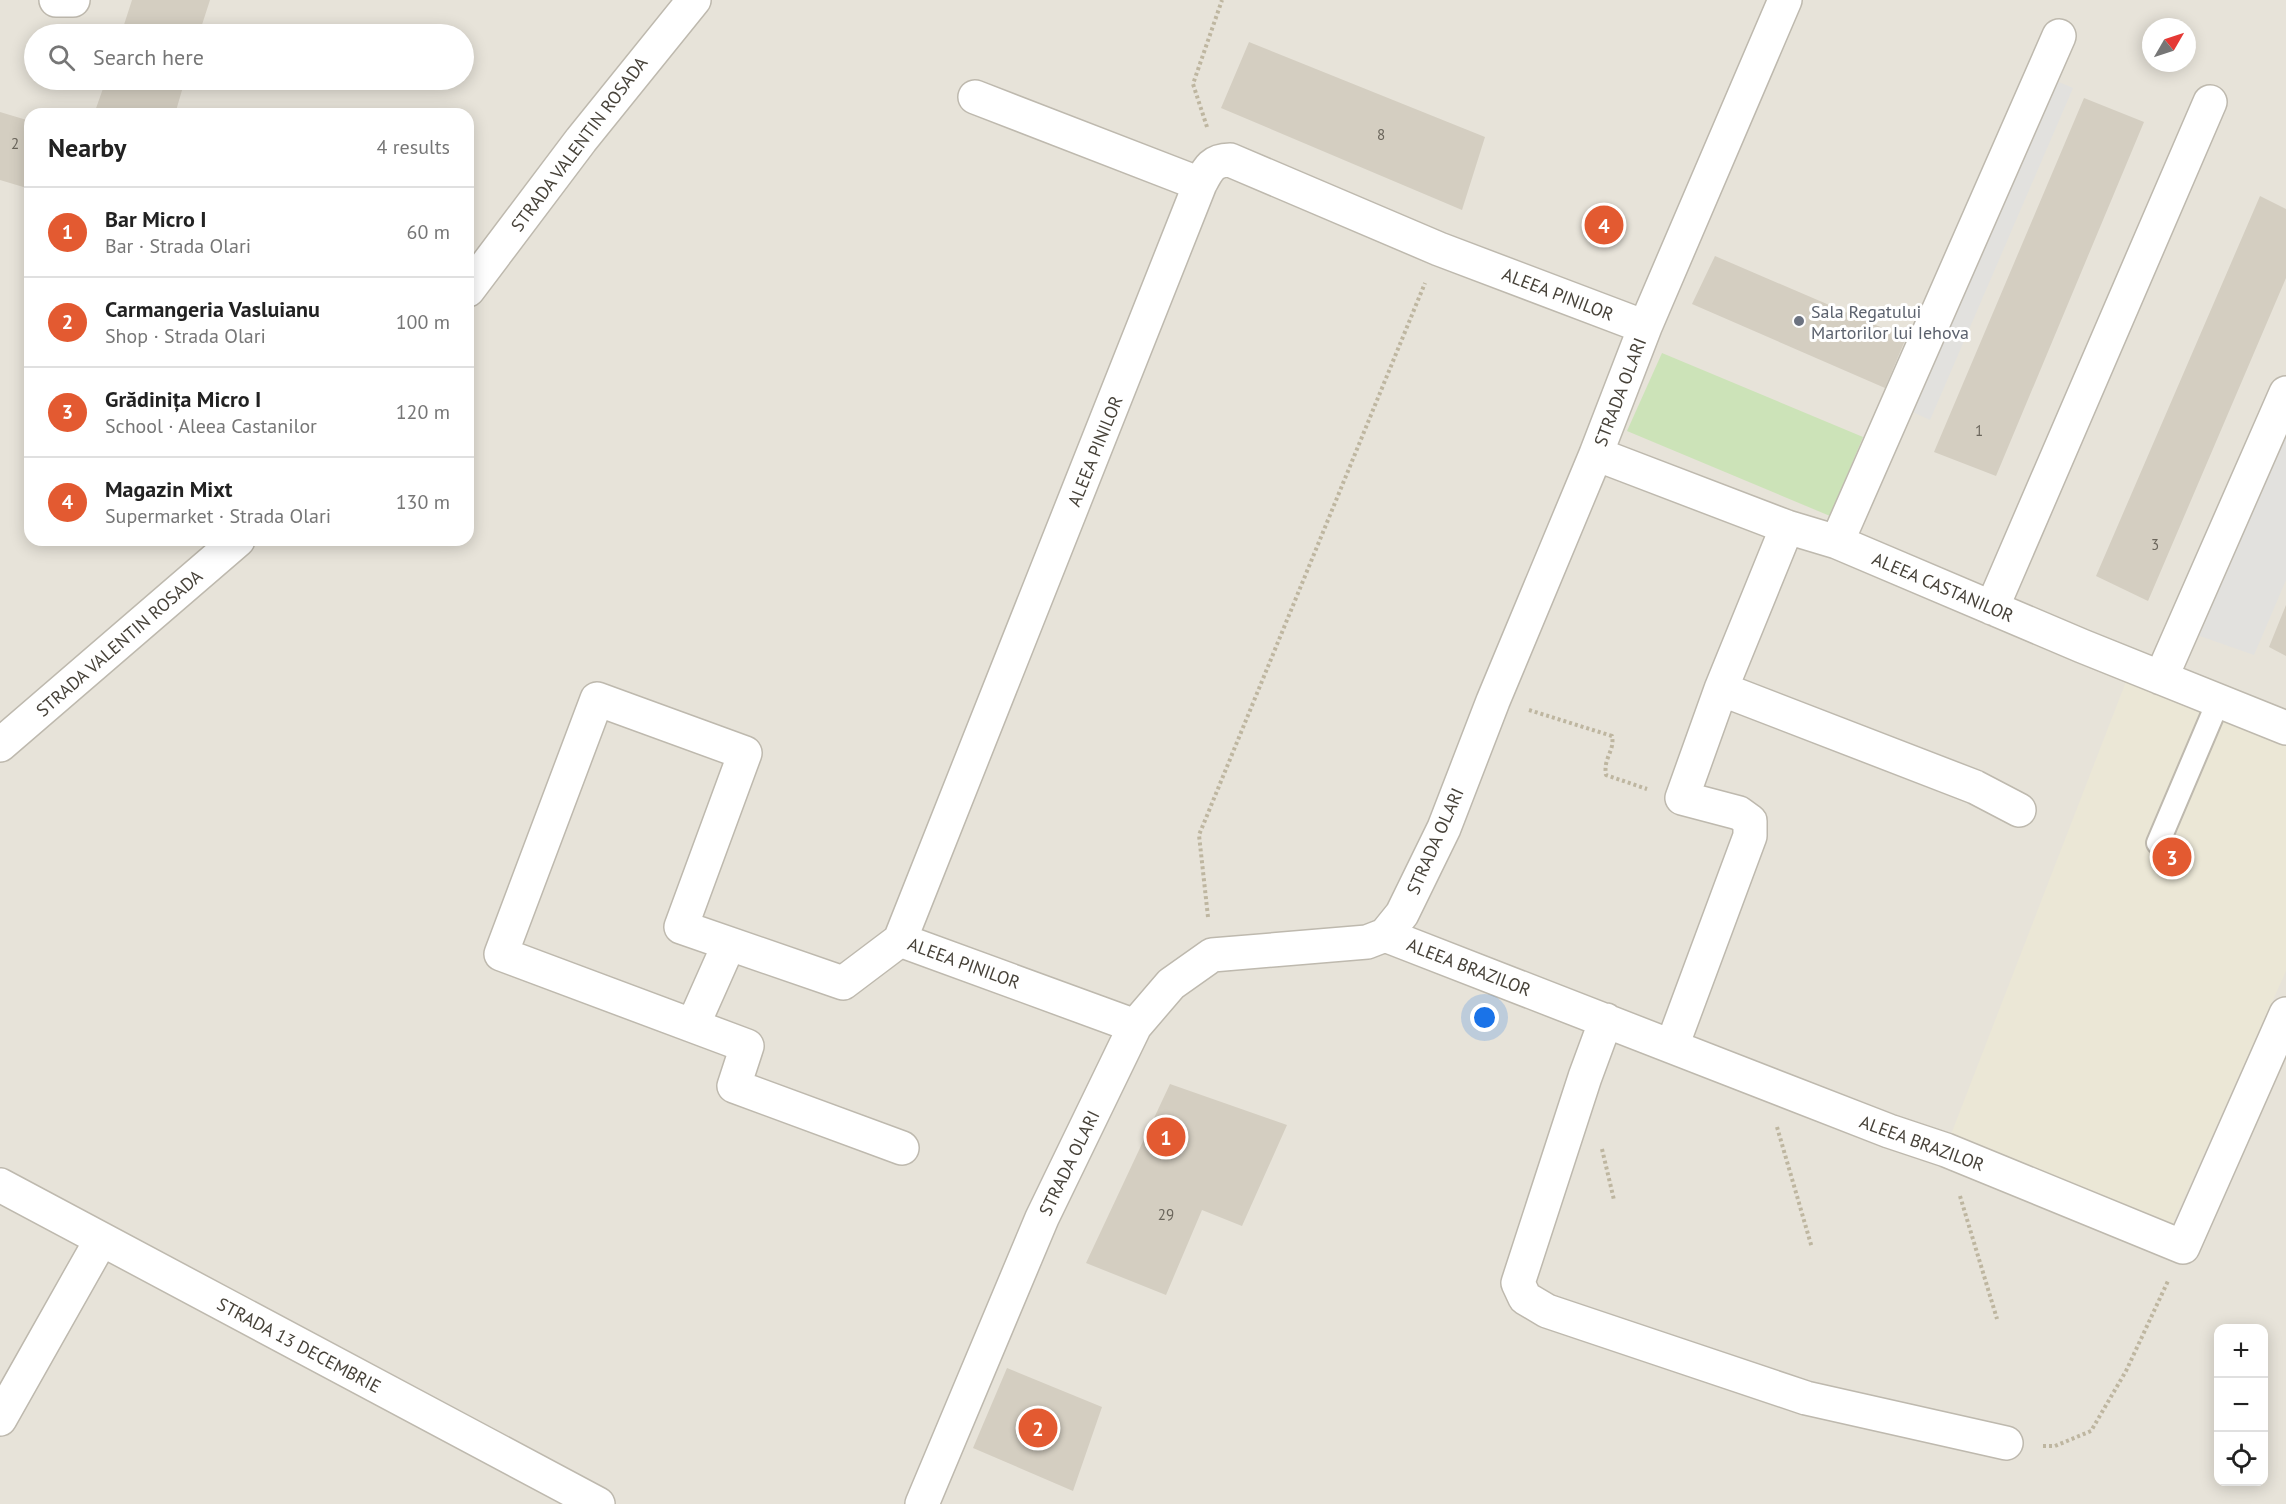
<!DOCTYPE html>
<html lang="en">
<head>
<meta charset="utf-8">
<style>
  body { margin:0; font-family:"PT Sans",sans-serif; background:#f2f2f2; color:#222 }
  .controls { position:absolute; right:18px; bottom:18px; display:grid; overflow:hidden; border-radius:12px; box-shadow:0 3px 15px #0003 }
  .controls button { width:54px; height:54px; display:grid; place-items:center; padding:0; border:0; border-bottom:2px solid #e0e0e0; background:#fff; color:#222; font:30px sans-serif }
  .compass { position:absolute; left:2142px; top:18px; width:54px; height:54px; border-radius:50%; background:#fff; box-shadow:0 3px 15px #0003; rotate:51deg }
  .you { position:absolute; left:1485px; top:1018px; width:21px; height:21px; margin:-15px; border:4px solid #fff; border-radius:50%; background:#1a73e8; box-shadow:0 0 0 9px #1a73e833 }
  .badge { display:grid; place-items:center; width:39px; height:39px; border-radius:50%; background:#e35a31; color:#fff; font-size:20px; font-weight:700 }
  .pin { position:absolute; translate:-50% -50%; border:3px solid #fff; box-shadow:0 2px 6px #0006 }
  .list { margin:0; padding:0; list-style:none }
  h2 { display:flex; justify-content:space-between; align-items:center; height:78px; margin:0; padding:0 24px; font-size:26px }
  h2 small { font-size:20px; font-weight:400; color:#767676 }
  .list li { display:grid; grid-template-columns:39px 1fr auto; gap:18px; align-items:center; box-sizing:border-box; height:90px; padding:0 24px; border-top:2px solid #e0e0e0 }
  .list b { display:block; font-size:22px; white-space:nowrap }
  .list p { margin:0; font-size:20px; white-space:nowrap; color:#767676 }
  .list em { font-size:20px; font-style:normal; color:#767676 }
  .icon { flex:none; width:33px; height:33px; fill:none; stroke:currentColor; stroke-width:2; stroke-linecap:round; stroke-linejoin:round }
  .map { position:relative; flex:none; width:2286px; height:1504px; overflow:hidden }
  .search { position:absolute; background:#fff; box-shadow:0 3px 15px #0003; left:24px; top:24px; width:450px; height:66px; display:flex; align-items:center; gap:15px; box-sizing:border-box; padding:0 21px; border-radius:33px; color:#767676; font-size:22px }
  .panel { position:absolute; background:#fff; box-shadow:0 3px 15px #0003; left:24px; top:108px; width:450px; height:438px; border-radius:18px }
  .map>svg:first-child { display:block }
  .residential { fill:#e7e3d9; fill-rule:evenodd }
  .education { fill:#ebe7d6 }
  .park { fill:#cce3b8 }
  .parking { fill:#e2e1de }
  .building { fill:#d4cec1 }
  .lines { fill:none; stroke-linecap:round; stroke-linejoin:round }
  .lane-casing { stroke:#beb9ae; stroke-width:26 }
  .street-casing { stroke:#beb9ae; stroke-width:36 }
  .path { stroke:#beb6a0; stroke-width:4; stroke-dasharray:3 3; stroke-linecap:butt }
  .lane { stroke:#fff; stroke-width:22 }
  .street { stroke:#fff; stroke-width:33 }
  .worship-dot { fill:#6b7280; stroke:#fff; stroke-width:2 }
  .labels { text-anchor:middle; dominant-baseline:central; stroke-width:6; stroke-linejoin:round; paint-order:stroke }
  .number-label { font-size:15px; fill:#6a655b }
  .street-label { font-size:18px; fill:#474239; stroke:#fff }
  .worship-label { font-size:18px; fill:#5b616d; stroke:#fff; text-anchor:start }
</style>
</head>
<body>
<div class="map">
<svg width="2286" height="1504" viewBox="0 0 2286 1504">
  <rect width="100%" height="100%" fill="#f3f1ea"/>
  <path class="residential" d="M0 0H2286V1504H0ZM2151 27H2187V63H2151ZM34 34H464V80H34ZM30 114H468V540H30ZM2218 1328H2264V1482H2218Z"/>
  <path class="education" d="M2127 679 2286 743V971L2172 1225 1950 1137Z"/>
  <path class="park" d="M1662 353 1863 437 1830 516 1627 431Z"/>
  <path class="parking" d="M2031 70 2073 88 1930 420 1885 399Z
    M2286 430V580L2254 655 2197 635Z"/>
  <path class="building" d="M132 0H210L199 34H121Z
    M1249 42 1485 137 1462 210 1221 108Z
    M106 80H185L175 114H94Z
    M2084 98 2144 122 1996 476 1934 452Z
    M0 112 30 121V189L0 180Z
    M2260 196 2286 209V278L2148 601 2096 576Z
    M1715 256 1906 338 1885 388 1692 304Z
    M2286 605V656L2269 647Z
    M1170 1084 1287 1125 1242 1226 1202 1210 1166 1295 1086 1263Z
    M1007 1368 1102 1407 1073 1491 973 1448Z"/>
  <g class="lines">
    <defs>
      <path id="lane" d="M2158 843 2218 702"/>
      <path id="street" d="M56 0H73
        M975 97 1200 184
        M468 290 581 140 694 0
        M1596 454 1787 527 1837 542 2082 646 2286 728
        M1837 542 2059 36
        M1992 608 2210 102
        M2161 678 2286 393
        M1721 689 1975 787 2019 810
        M0 745 238 540
        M1385 935 1889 1131 1946 1150 2183 1247 2286 1014
        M900 940 843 983 681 927 745 753 597 699 501 954 747 1046 734 1086 902 1148
        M900 940 1200 184C1208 169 1212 160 1230 160L1439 249 1645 327
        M900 940 1135 1026
        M1606 1020 1585 1077 1518 1283 1525 1298 1547 1311 1806 1398 2006 1443
        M693 1025 729 944
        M1672 1046 1750 836V821L1739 813 1682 798 1721 689 1787 527
        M0 1185 598 1504
        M0 1419 101 1240
        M922 1504 1042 1218 1135 1026 1171 984 1212 955 1367 942 1385 935 1402 914 1444 828 1493 701 1596 454 1645 327 1785 0"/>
    </defs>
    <use href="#lane" class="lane-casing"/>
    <use href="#street" class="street-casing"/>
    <path class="path" d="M1207 127 1193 84 1222 0
      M1529 710 1612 736C1615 751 1603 758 1606 775L1647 789
      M1208 917 1199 835 1425 283
      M1777 1127 1812 1248
      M1602 1149 1614 1200
      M1960 1196 1997 1319
      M2043 1446H2055L2091 1431 2126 1371 2168 1281"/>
    <use href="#lane" class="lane"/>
    <use href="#street" class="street"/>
  </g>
  <circle class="worship-dot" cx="1799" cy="321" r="6"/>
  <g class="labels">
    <g class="number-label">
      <text x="1381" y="134">8</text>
      <text x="15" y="143">2</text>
      <text x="1979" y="430">1</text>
      <text x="2155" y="544">3</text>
      <text x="1166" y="1214">29</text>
    </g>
    <g class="street-label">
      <text transform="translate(579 144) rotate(-53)">STRADA VALENTIN ROSADA</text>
      <text transform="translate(1558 294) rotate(21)">ALEEA PINILOR</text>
      <text transform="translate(1620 392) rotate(-69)">STRADA OLARI</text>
      <text transform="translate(1095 451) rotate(-68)">ALEEA PINILOR</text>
      <text transform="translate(1943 587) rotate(23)">ALEEA CASTANILOR</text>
      <text transform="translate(119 643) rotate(-41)">STRADA VALENTIN ROSADA</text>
      <text transform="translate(1435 841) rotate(-66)">STRADA OLARI</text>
      <text transform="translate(964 963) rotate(20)">ALEEA PINILOR</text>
      <text transform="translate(1469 967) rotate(21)">ALEEA BRAZILOR</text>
      <text transform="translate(1922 1143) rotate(20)">ALEEA BRAZILOR</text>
      <text transform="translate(1069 1163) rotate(-64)">STRADA OLARI</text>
      <text transform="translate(299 1345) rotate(28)">STRADA 13 DECEMBRIE</text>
    </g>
    <g class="worship-label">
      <text x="1811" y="311">Sala Regatului<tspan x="1811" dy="21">Martorilor lui Iehova</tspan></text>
    </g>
  </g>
</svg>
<div class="controls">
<button>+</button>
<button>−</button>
<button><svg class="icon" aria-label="locate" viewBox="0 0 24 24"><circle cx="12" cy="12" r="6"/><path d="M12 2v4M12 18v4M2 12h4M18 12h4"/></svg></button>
</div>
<svg class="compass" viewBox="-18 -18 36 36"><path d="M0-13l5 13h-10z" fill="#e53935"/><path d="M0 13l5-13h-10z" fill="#767676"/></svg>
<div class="you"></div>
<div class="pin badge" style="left:1166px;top:1137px">1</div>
<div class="pin badge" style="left:1038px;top:1428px">2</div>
<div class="pin badge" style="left:2172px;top:857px">3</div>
<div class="pin badge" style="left:1604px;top:225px">4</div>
<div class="search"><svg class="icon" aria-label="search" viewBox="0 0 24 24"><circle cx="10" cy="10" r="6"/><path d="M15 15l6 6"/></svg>Search here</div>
<section class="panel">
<h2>Nearby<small>4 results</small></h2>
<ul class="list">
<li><span class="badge">1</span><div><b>Bar Micro I</b><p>Bar · Strada Olari</p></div><em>60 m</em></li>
<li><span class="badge">2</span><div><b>Carmangeria Vasluianu</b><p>Shop · Strada Olari</p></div><em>100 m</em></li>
<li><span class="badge">3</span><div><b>Grădinița Micro I</b><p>School · Aleea Castanilor</p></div><em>120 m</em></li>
<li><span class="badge">4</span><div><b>Magazin Mixt</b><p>Supermarket · Strada Olari</p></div><em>130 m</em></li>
</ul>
</section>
</div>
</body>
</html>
